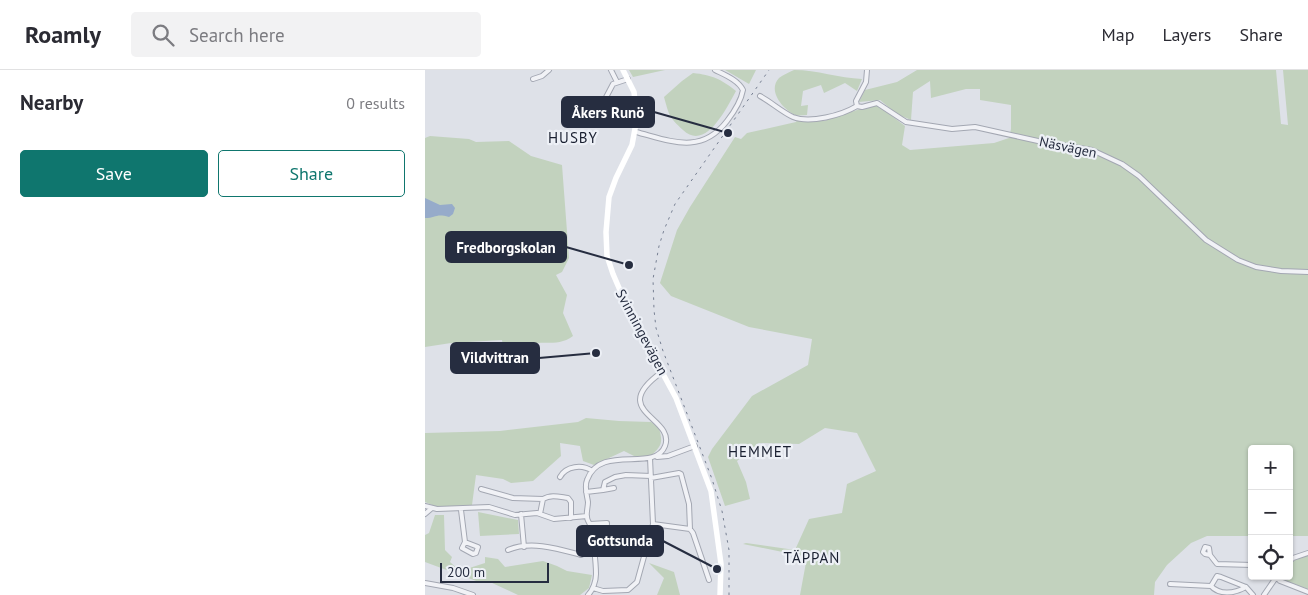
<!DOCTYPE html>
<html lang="en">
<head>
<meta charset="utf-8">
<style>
  body { margin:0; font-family:"PT Sans",sans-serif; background:#f2f2f3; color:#2b2b33 }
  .controls { position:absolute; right:15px; bottom:15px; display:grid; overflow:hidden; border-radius:5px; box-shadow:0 1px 4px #0004 }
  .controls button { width:45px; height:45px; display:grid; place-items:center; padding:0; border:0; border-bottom:1px solid #e1e1e2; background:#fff; color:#2b2b33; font:25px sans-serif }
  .scale { position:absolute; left:15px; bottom:12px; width:109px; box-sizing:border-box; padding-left:5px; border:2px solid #262d40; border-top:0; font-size:14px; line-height:18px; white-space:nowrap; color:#262d40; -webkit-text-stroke:4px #edf0f6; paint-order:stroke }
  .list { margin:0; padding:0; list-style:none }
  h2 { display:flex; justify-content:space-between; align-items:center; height:65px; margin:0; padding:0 20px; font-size:21px }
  h2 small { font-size:16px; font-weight:400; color:#7c7c81 }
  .actions { display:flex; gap:10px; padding:15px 20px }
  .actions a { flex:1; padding:11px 0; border:1px solid #0f766e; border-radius:5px; text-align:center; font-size:18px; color:#0f766e }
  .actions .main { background:#0f766e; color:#fff }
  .icon { flex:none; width:28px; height:28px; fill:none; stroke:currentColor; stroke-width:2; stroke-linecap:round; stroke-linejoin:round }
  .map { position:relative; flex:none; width:883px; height:525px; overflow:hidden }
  header { display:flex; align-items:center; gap:30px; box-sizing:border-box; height:70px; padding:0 25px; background:#fff; border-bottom:1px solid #e1e1e2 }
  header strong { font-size:24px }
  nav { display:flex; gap:28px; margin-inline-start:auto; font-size:18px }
  .search { width:350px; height:45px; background:#f2f2f3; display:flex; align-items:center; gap:12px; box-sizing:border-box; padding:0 18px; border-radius:5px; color:#7c7c81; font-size:19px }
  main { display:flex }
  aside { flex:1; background:#fff }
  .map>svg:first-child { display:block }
  .green { fill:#c2d2be }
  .water { fill:#96abca }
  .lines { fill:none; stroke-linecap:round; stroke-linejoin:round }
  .minor-casing { stroke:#a3a7b2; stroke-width:6 }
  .minor { stroke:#f1f2f6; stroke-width:4 }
  .secondary { stroke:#fff; stroke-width:5.5 }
  .rail { stroke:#767f92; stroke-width:1; stroke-dasharray:2.5 5; stroke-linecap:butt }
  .labels { text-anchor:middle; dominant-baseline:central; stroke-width:4.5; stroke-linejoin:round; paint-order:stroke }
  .street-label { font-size:14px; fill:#262d40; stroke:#edf0f6 }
  .neighbourhood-label { font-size:15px; letter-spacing:1px; fill:#191f30; stroke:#edf0f6 }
  .leader { fill:none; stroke:#262d40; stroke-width:2 }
  .callout-dot { fill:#262d40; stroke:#edf0f6; stroke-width:2 }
  .callout { fill:#262d40; stroke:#262d40; stroke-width:2 }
  .callout-label { font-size:15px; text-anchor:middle; font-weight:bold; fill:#fff }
</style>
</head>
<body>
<header>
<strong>Roamly</strong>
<div class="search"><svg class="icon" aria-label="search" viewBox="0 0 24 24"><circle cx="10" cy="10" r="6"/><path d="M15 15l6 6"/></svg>Search here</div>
<nav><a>Map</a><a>Layers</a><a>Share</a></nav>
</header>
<main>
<aside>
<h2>Nearby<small>0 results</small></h2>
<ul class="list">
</ul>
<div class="actions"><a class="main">Save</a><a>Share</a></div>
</aside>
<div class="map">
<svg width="883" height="525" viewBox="0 0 883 525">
  <rect width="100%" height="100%" fill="#dee1e8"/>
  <path class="green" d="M204 0H240L208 7Z
    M300 0H331L324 14Z
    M369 0C392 0 414 8 437 9L432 21 420 13 399 23 396 15 378 21 376 36 383 35 382 45C378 45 374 46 370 45 358 39 342 21 354 8 358 5 364 2 369 0Z
    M492 0H851L856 54 863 55 858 0H883V466H864V379H827V466H782L766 473 742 495 730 512 729 525H375L382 487 318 474 321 473 370 480 384 449 417 443 422 414 451 401 432 363 400 358 374 374 334 373 312 391 321 412 325 429 300 436 283 387 287 379 327 326 383 295 387 269 324 257 246 226 235 213 252 160 265 137 310 67 316 69 322 63 371 52 372 50 399 51 447 35 455 37 480 56 477 75 485 80 569 73 584 68 586 59V35L555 30V19H541L506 28 505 11 488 22 486 50 472 44 455 30 434 32 440 20 472 12Z
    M268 3C287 5 296 9 311 21 302 37 281 82 258 60 244 47 244 45 239 27L257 11Z
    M5 66 44 69 51 72 84 71 106 86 137 95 144 188 137 202 131 205 142 225 138 243 148 266C136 275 125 272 111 273 105 274 98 278 91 281L90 290 86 295 80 292 77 270 26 273 0 277V68Z
    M161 348 194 351 226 352 234 358C238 373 237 375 226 386H209L199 381 169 395 158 391 155 376 135 373 136 386 108 411 86 413 78 409 51 405 47 435 12 437 0 432V363L75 361 153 352Z
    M53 442 93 450 94 464 55 466Z
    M10 445H19L20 480 27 487 25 492 35 501 60 493V487L73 489 80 497 118 491 132 496 142 501 167 505 164 518 155 525H93L65 512H54L0 492V465L4 463Z
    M883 485V519L856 509 855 506H864V495L870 490Z
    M224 493 249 502 255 525H232L239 508Z"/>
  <path class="water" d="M0 128 15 135 27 134 30 138 28 144 24 147C11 143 11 148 0 148Z"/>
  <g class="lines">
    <defs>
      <path id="minor" d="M186 0 192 12
        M108 9 117 6 124 0
        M335 26C346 32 357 42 368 47 385 54 417 45 432 36
        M177 35V39L180 50
        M432 36 437 37 452 33 481 52 527 59 550 57 613 71 667 80 697 94 714 106 781 170 813 190 831 197 856 201 883 202
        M432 36 431 31 441 12 442 0
        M167 48 178 33 188 14 203 9
        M211 62C246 71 276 85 302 51 309 42 316 31 318 20 313 10 300 5 290 0
        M232 387 243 386 270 376
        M135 407C141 396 157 394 167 401
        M226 408 254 403 256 404 264 434 265 459
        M56 419 88 428 118 429
        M178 420 189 418
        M161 422 178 420 180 412 190 407 201 405 226 406
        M0 436 12 439 64 437 90 445 112 443 129 449 162 446
        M36 440 40 472 37 478 48 484 51 483 53 477 40 472
        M0 444 7 438
        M96 444 99 477
        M115 444 118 429C126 424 135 427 143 428L146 432V448
        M165 454 182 453 181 473
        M228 454 265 459 268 463 284 510
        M83 480C106 470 134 479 156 485L168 479
        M785 485 780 484 778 482 780 477 784 478 785 485 792 494 827 495
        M864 492 868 488 883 483
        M850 506 855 511 883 522
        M0 513 28 518 48 525
        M745 514 786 516
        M821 517C809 524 794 525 786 516L792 506 796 507 821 517 828 525
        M168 518 178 521 203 520 212 512 228 454 225 388
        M163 525C168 520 171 511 171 504 171 493 168 465 165 455 164 452 162 450 162 447 161 443 163 437 163 432 162 425 159 417 162 410 175 373 230 403 240 376 251 347 181 342 237 302
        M839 525 852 506"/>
    </defs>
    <use href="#minor" class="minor-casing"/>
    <use href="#minor" class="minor"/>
    <path class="secondary" d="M198 0 209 22 212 48 207 75 191 108 184 127 181 162 182 186 188 204 204 241 251 328 286 421 296 494 295 525"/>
    <path class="rail" d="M304 525V480L297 441 287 409 238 281 231 258 229 240 228 209 234 176 239 160 250 134 344 0"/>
  </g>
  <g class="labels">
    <g class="street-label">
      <text transform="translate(643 77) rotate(12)">Näsvägen</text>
      <text transform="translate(217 262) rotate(62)">Svinningevägen</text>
    </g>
    <g class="neighbourhood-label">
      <text x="148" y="67">HUSBY</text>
      <text x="335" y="381">HEMMET</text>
      <text x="387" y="487">TÄPPAN</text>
    </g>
  </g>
  <path class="leader" d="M303 63L229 42M204 195L141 177M171 283L114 288M292 499L238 471"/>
  <g class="callout-dot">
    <circle cx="303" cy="63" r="5"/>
    <circle cx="204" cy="195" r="5"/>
    <circle cx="171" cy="283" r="5"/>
    <circle cx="292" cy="499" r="5"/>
  </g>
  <g class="callout">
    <rect x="137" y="27" width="92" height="30" rx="5"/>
    <rect x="21" y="162" width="120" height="30" rx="5"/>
    <rect x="26" y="273" width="88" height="30" rx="5"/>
    <rect x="152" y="456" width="86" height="30" rx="5"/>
  </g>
  <g class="callout-label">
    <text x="183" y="48">Åkers Runö</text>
    <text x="81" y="183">Fredborgskolan</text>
    <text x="70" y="293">Vildvittran</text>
    <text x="195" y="476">Gottsunda</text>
  </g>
</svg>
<div class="controls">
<button>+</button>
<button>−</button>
<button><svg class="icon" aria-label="locate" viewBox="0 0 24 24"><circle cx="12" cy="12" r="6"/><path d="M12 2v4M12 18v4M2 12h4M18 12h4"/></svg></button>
</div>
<div class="scale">200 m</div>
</div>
</main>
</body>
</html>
